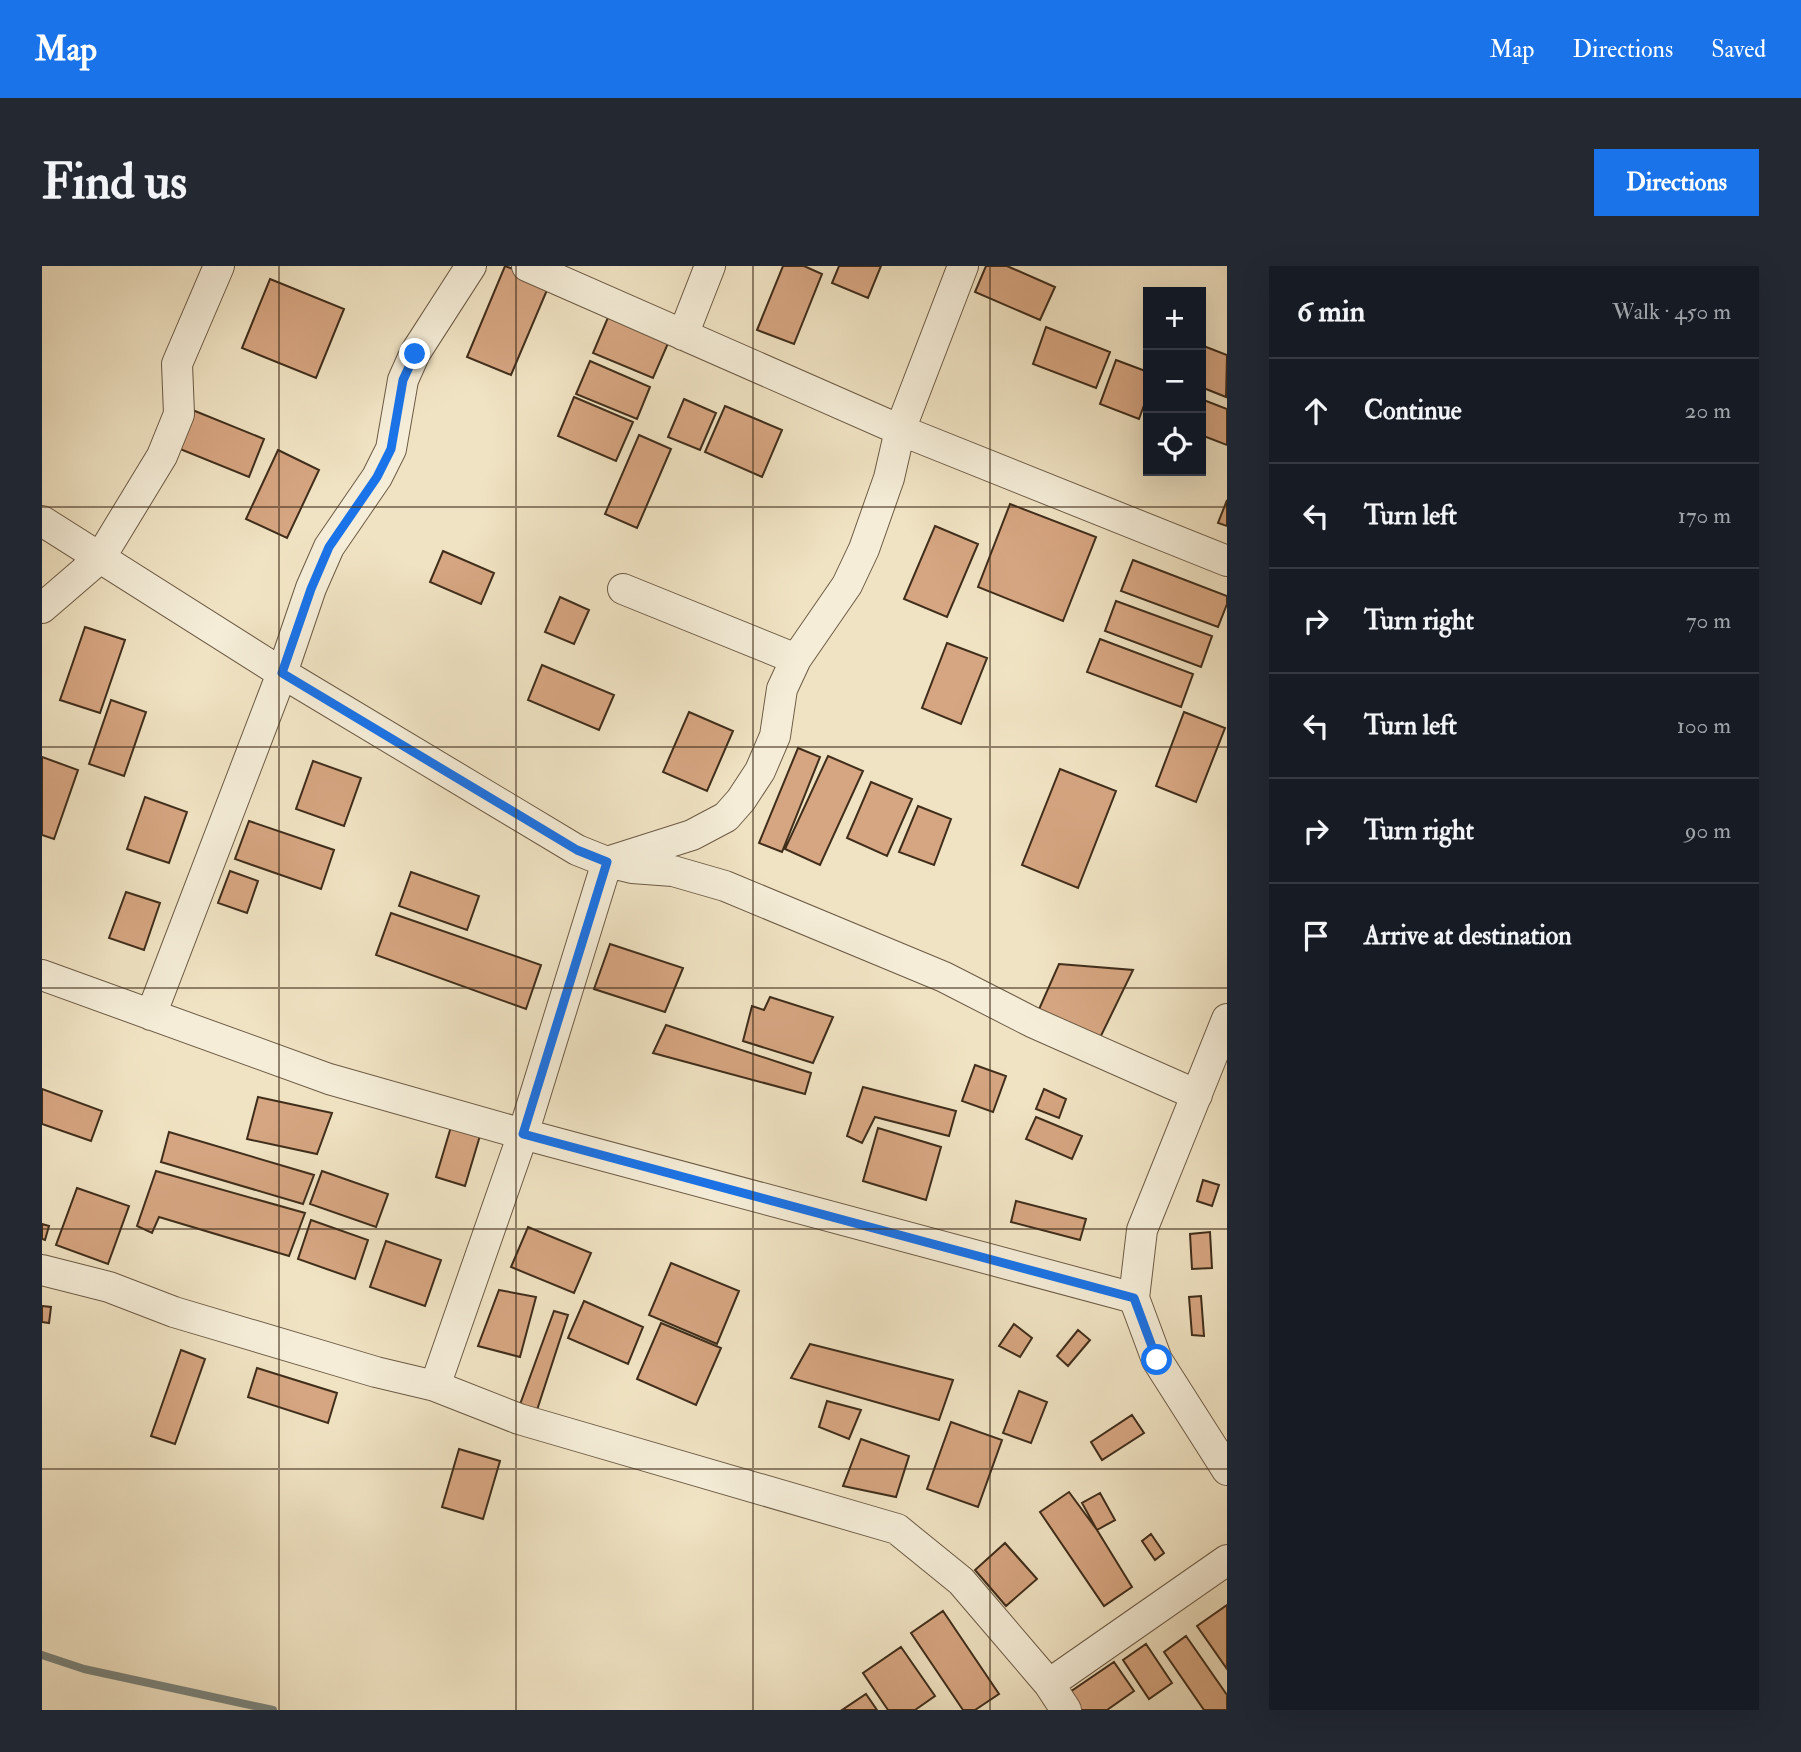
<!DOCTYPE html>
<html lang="en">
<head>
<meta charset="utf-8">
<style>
  body { margin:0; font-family:"IM FELL Double Pica",serif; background:#242831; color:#f1f3f6 }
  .controls { position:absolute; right:21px; top:21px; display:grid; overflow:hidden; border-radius:0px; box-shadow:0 7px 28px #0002 }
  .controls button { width:63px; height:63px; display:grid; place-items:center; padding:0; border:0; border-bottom:2px solid #363941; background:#171b24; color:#f1f3f6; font:35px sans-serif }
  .stop { position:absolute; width:21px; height:21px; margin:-16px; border:5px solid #1a73e8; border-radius:50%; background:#fff }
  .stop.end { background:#1a73e8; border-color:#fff; box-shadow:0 2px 7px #0008 }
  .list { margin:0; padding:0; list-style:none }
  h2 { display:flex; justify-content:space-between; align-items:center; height:91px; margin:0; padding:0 28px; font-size:30px }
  h2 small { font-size:23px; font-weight:400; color:#9ea1a6 }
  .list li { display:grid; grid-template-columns:46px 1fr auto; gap:21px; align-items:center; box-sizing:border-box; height:105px; padding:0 28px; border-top:2px solid #363941 }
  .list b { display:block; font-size:26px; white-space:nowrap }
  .list em { font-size:23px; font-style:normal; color:#9ea1a6 }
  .icon { flex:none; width:38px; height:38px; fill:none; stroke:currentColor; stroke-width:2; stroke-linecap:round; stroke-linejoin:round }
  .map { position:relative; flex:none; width:1185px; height:1444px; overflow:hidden; border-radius:0px }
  header { display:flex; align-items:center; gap:42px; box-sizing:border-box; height:98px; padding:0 35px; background:#1a73e8; color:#fff }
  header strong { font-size:33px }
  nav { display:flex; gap:38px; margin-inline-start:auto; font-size:24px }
  .intro { display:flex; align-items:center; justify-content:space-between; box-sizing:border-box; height:168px; padding:0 42px }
  h1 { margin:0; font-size:49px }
  .button { padding:18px 32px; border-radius:0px; background:#1a73e8; color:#fff; font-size:24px; font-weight:700 }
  main { display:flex; gap:42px; padding:0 42px }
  aside { flex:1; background:#171b24; border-radius:0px; box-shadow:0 7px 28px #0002 }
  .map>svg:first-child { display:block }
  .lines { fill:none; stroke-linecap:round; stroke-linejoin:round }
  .stream { stroke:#79837d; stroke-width:8 }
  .building { fill:#d6a581; stroke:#402e1b; stroke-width:2 }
  .minor-casing { stroke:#6c5b45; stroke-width:32 }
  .minor { stroke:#f5edd8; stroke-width:30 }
  .route { stroke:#1a73e8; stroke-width:9 }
  .grid { fill:none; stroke:#402e1b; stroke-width:2; stroke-opacity:0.55 }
</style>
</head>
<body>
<header>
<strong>Map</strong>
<nav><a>Map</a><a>Directions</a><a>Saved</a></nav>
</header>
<div class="intro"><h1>Find us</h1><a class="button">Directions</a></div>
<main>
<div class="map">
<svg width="1185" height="1444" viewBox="0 0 1185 1444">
  <rect width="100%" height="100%" fill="#f0e3c3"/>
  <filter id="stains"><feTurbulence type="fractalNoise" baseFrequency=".00286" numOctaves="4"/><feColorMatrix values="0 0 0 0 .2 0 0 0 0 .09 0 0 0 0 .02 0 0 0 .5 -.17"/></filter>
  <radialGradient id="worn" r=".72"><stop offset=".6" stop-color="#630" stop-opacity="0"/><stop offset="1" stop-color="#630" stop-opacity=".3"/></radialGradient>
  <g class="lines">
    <path class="stream" d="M0 1389 42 1403 231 1444"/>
  </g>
  <path class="building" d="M463 0 508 17 469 109 425 91Z
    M741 0H762L780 8 752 78 715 64Z
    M797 0H839L826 32 790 17Z
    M944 0H965L1013 21 998 54 933 26Z
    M228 13 302 43 274 112 200 82Z
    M567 49 627 75 611 112 551 87Z
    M1004 61 1068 86 1054 122 991 98Z
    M1159 79 1185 89 1184 131 1159 121Z
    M1074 94 1106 106V128L1097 153 1058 138Z
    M548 95 608 121 595 153 534 128Z
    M532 131 591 156 574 195 516 170Z
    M642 133 674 147 658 184 626 171Z
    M1159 133 1185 143V179L1159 169Z
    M683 140 740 164 720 211 663 186Z
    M148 143 222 173 207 211 133 181Z
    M597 169 629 183 595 262 563 248Z
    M236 184 277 204 245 272 204 253Z
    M1185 234V260L1176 257Z
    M968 238 1054 271 1021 355 936 321Z
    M893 260 936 278 905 351 862 333Z
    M401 285 452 307 439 338 388 316Z
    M1091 294 1185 330V338L1176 361 1079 325Z
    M518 331 547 344 532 378 503 366Z
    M1074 335 1170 370 1159 401 1063 365Z
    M43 361 83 374 58 447 18 434Z
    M1058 373 1151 408 1139 441 1045 406Z
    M905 377 945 392 919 458 880 442Z
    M500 399 572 429 557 464 486 434Z
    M69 434 104 446 82 510 47 498Z
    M647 446 691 465 665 525 621 506Z
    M1142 446 1183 462 1154 536 1114 520Z
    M756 482 778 491 740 586 717 577Z
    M786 490 821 505 778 599 743 583Z
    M0 491 36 504 12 573 0 569Z
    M271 495 319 512 302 560 254 543Z
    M1018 503 1074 525 1036 622 980 599Z
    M829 516 870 533 845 590 805 572Z
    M103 531 145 546 127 597 85 583Z
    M876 540 909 553 892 599 857 586Z
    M207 555 292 584 279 623 193 593Z
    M188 605 216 615 205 647 176 637Z
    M369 606 437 630 425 664 357 640Z
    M84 626 118 637 102 684 67 672Z
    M349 647 499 699 484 743 334 689Z
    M568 678 641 702 623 746 552 723Z
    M1017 698 1091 704 1055 778 994 750Z
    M728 731 791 751 771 797 701 775 710 740 722 744Z
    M624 759 769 807 763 828 611 787Z
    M933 799 964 810 951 846 920 835Z
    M821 821 914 845 907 870 833 851 820 877 805 870Z
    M0 823 60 845 49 875 0 858Z
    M1002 823 1024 833 1017 852 994 843Z
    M216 831 290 847 275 888 205 873Z
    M994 851 1040 870 1030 893 984 873Z
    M411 854 440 863 423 920 394 911Z
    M836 862 899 881 884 934 821 915Z
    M127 866 272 909 261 938 119 896Z
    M114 905 263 947 247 990 117 951 110 967 95 960Z
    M280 905 346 928 334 961 268 938Z
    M1161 914 1177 919 1170 940 1155 935Z
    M35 922 87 940 66 998 14 979Z
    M974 935 1044 953 1038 974 969 956Z
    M269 954 326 974 313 1013 256 993Z
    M0 958 7 960 3 974 0 973Z
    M486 961 549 987 532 1027 469 1001Z
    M1168 966 1170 1002 1150 1003 1148 968Z
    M344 975 399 994 383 1040 328 1021Z
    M629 997 697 1025 675 1078 607 1049Z
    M457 1024 494 1031 478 1091 436 1080Z
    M1159 1030 1162 1070 1150 1069 1147 1031Z
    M542 1035 601 1061 586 1098 526 1072Z
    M0 1040 9 1041 7 1057 0 1056Z
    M512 1045 526 1049 494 1147 476 1144Z
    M619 1057 679 1082 654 1139 595 1113Z
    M972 1058 990 1072 978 1091 957 1080Z
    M1036 1064 1048 1074 1026 1100 1015 1090Z
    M768 1078 911 1114 897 1154 749 1112Z
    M139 1084 163 1093 133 1178 109 1170Z
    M215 1102 295 1127 286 1157 206 1131Z
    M977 1125 1005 1136 989 1177 961 1167Z
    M785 1135 819 1144 807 1173 777 1161Z
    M1090 1149 1102 1167 1060 1194 1049 1176Z
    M909 1156 960 1174 936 1241 885 1223Z
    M819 1173 867 1190 854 1231 801 1220Z
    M417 1183 458 1195 441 1253 400 1241Z
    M1027 1226 1055 1264 1090 1321 1062 1340 998 1246Z
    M1058 1227 1073 1254 1055 1264 1040 1237Z
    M1109 1268 1122 1287 1113 1294 1100 1275Z
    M963 1277 995 1313 964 1340 933 1304Z
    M1185 1339V1403L1155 1360Z
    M901 1345 957 1428 933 1444H921L869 1367Z
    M1144 1370 1185 1429V1444H1162L1122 1386Z
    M1104 1378 1130 1417 1107 1433 1081 1394Z
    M859 1381 893 1430 873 1444H846L821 1407Z
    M1072 1396 1092 1425 1065 1444H1036L1025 1428Z
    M824 1428 835 1444H800Z"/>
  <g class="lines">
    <defs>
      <path id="minor" d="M485 0 858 164 1185 295
        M641 69 668 0
        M0 255 240 407 535 584 565 596 590 602 631 605 683 620 902 711 990 756 1155 829
        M581 323 754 393
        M0 342 58 292 120 190 137 148 135 98 177 0
        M0 709 287 813 481 868 1092 1032
        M109 749 240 407 269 322 287 281 335 211 349 183 361 114 373 87 429 0
        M1185 753 1100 964 1092 1032 1115 1094 1185 1204
        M0 1004 67 1021 132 1046 334 1106 393 1120 477 1153 855 1263 919 1315 1007 1418 1024 1444
        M393 1120 481 868 565 596 650 569 684 551 699 534 718 505 733 470 740 423 754 393 805 319 822 283 847 212 858 164 921 0
        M1007 1418 1185 1294"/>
    </defs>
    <use href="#minor" class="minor-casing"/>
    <use href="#minor" class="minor"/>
  </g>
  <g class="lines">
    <path class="route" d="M373 88 361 114 349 183 335 211 287 281 269 323 240 407 535 584 565 596 481 868 1092 1032 1115 1094"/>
  </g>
  <path class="grid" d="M237 0V1444M474 0V1444M711 0V1444M948 0V1444M0 241H1185M0 481H1185M0 722H1185M0 963H1185M0 1203H1185"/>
  <rect width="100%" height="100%" filter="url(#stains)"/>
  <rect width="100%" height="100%" fill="url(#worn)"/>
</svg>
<div class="controls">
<button>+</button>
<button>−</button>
<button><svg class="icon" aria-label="locate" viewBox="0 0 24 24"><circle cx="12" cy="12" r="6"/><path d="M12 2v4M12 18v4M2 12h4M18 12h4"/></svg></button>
</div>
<div class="stop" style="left:1115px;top:1094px"></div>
<div class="stop end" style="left:373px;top:88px"></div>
</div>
<aside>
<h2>6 min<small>Walk · 450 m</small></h2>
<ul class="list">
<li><svg class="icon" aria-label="ahead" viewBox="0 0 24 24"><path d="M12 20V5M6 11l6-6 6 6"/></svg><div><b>Continue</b></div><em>20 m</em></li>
<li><svg class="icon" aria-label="left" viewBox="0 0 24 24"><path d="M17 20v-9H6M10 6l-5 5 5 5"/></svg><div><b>Turn left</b></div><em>170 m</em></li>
<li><svg class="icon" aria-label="right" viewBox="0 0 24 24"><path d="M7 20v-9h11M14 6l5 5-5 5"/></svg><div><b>Turn right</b></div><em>70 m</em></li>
<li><svg class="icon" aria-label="left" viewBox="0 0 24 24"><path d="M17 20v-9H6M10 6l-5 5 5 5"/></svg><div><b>Turn left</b></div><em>100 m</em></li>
<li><svg class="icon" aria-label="right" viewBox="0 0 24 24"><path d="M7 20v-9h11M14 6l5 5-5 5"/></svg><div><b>Turn right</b></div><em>90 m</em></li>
<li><svg class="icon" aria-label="arrive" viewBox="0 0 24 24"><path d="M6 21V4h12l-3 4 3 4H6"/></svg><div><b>Arrive at destination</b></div></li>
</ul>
</aside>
</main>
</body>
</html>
